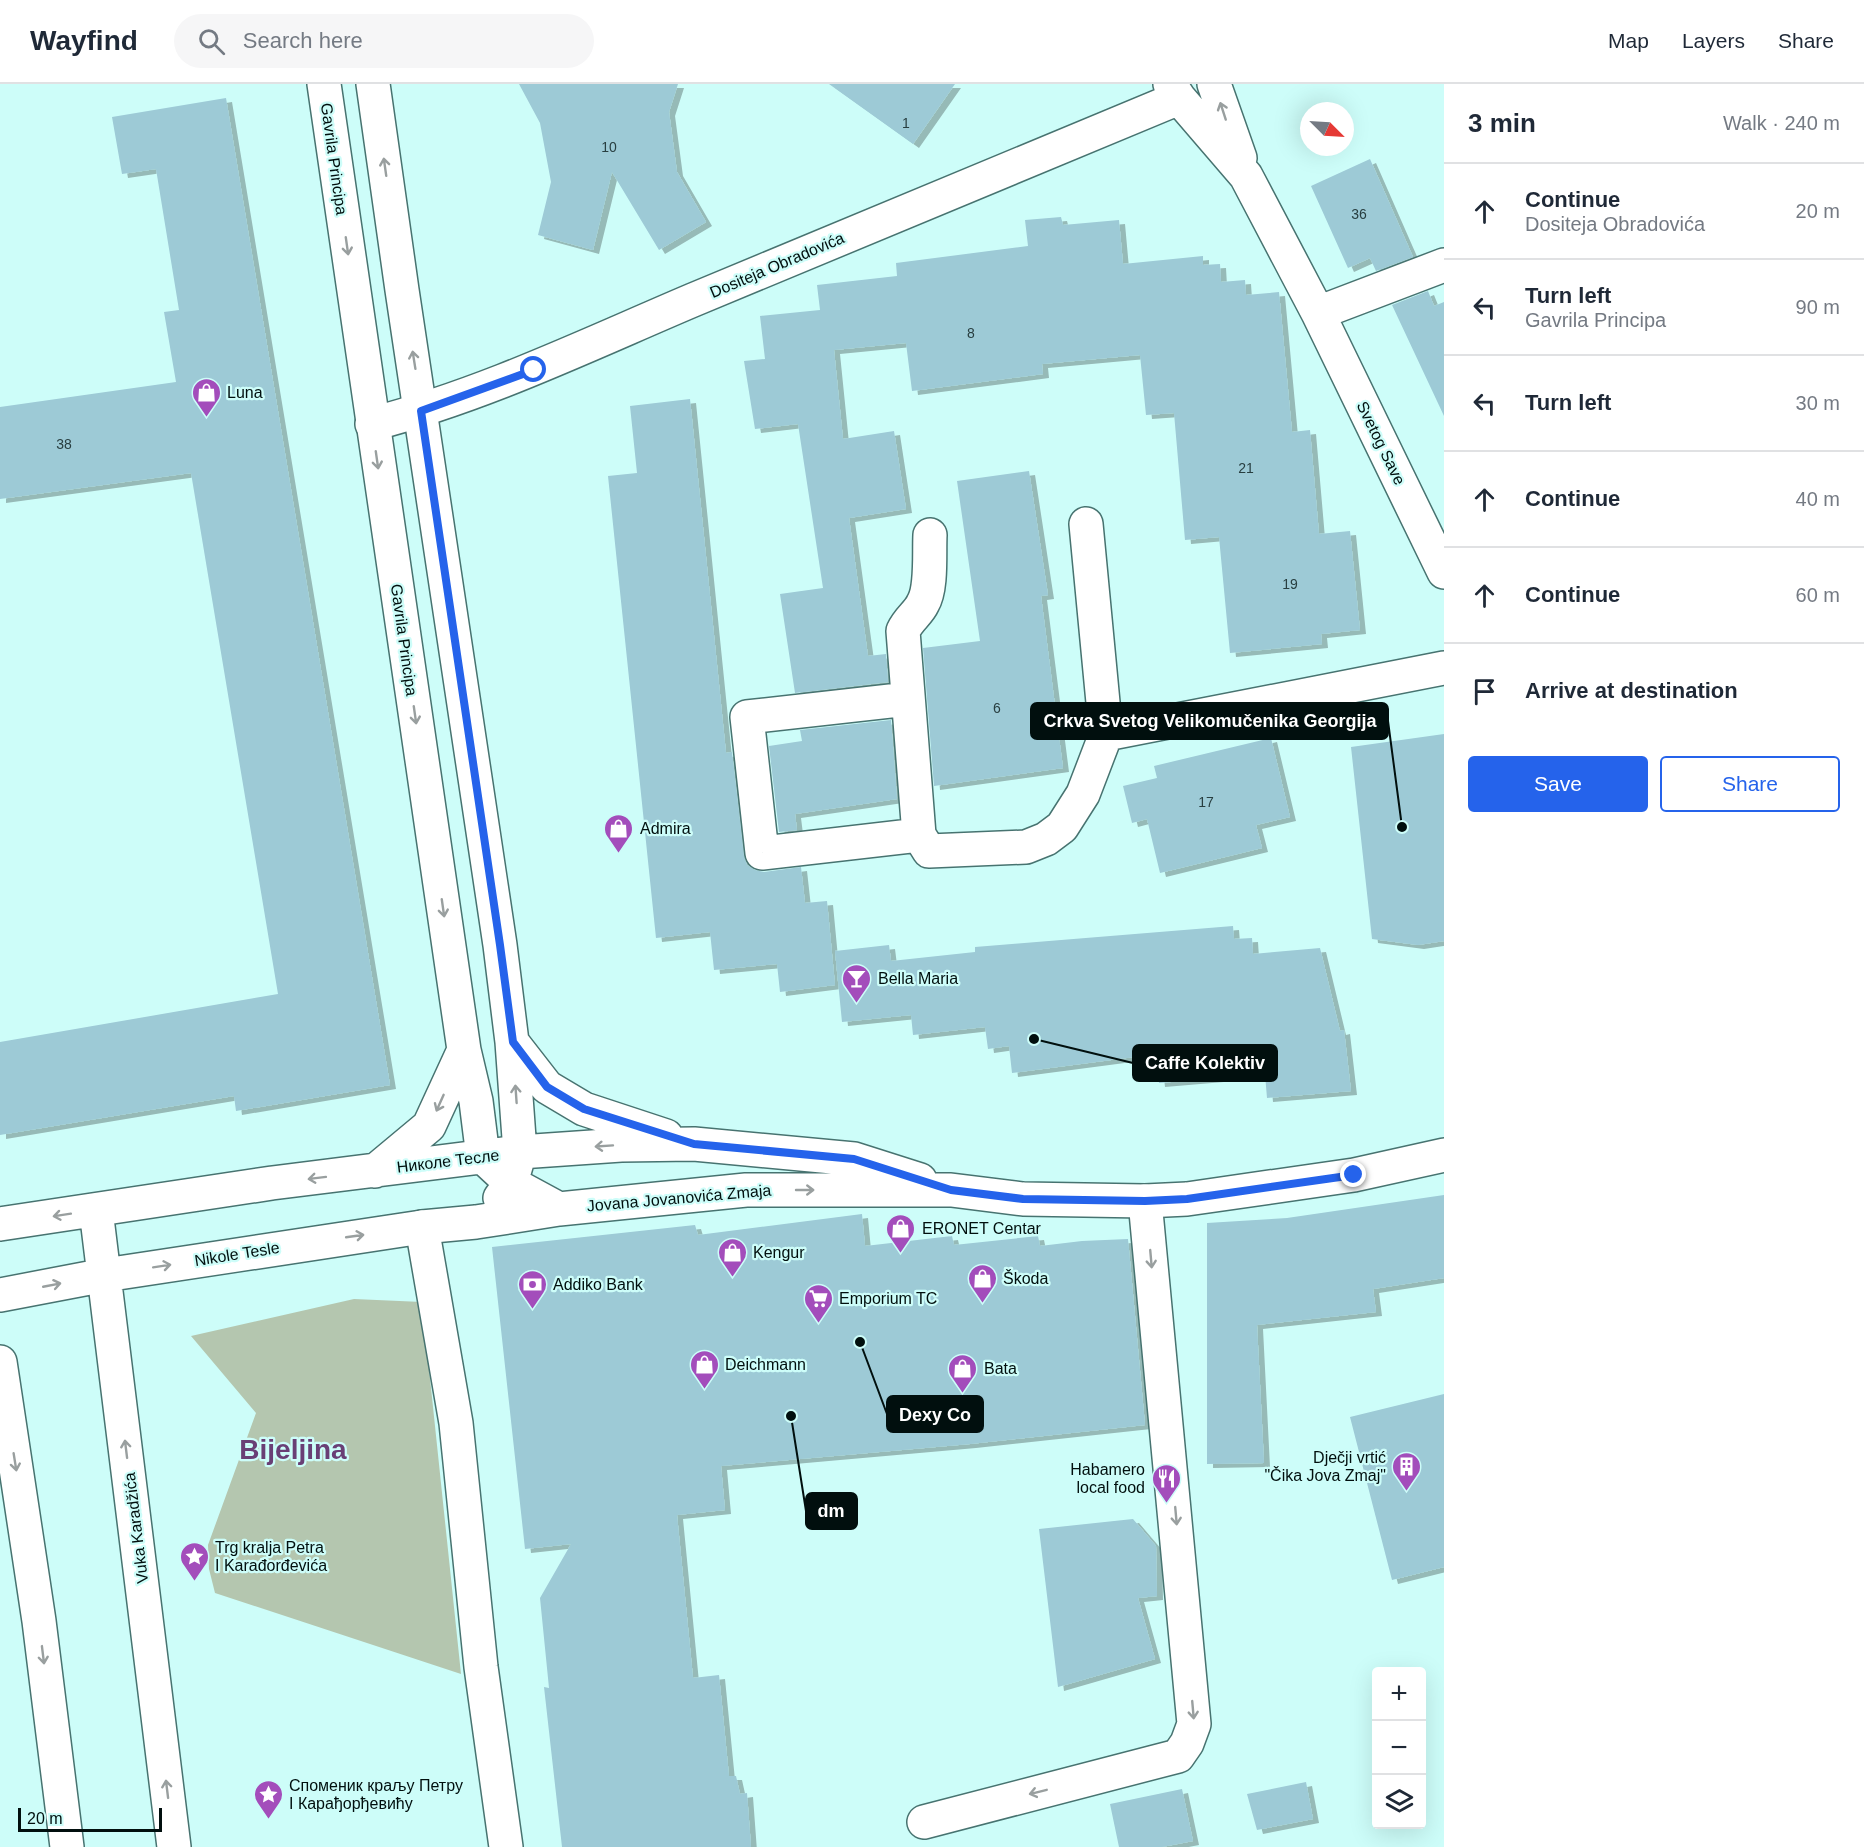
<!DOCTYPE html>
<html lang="en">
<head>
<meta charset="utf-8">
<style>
  body { margin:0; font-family:Arial,sans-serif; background:#f6f6f7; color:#1f2937 }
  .controls { position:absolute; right:18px; bottom:18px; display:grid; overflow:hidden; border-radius:6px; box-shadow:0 6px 24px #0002 }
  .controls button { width:54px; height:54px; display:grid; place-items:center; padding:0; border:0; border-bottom:2px solid #e0e1e3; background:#fff; color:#1f2937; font:30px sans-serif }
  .compass { position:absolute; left:1300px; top:18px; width:54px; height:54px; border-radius:50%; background:#fff; box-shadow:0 6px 24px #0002; rotate:114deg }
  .scale { position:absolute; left:18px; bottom:15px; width:144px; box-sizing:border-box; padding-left:6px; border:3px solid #010f0e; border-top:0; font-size:16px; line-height:21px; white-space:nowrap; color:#010f0e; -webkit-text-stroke:4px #cdfdf9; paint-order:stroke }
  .stop { position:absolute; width:18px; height:18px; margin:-14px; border:4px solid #2563eb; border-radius:50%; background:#fff }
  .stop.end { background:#2563eb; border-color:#fff; box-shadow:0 2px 6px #0008 }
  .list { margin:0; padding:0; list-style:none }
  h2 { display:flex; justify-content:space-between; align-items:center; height:78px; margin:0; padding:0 24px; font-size:26px }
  h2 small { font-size:20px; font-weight:400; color:#747a83 }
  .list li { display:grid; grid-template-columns:39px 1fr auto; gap:18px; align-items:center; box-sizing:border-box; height:96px; padding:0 24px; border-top:2px solid #e0e1e3 }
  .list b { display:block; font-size:22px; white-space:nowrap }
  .list p { margin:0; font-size:20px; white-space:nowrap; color:#747a83 }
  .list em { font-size:20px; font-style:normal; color:#747a83 }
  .actions { display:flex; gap:12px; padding:18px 24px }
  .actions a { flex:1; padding:14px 0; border:2px solid #2563eb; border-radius:6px; text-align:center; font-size:21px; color:#2563eb }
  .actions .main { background:#2563eb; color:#fff }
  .icon { flex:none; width:33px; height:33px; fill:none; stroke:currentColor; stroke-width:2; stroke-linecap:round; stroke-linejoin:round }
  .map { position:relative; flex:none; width:1444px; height:1763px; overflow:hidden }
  header { display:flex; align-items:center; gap:36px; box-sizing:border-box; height:84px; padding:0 30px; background:#fff; border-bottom:2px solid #e0e1e3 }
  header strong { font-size:28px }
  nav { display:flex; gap:33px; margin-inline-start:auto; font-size:21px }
  .search { width:420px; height:54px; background:#f6f6f7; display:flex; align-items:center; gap:15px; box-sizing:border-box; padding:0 21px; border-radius:33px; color:#747a83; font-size:22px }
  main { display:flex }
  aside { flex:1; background:#fff }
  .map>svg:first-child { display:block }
  .green { fill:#b4c6af }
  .building { fill:#9dcad6; filter:url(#shadow) }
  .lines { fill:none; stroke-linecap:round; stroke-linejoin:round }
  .street-casing { stroke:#477370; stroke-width:36 }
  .secondary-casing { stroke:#477370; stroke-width:36 }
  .street { stroke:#fff; stroke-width:33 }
  .secondary { stroke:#fff; stroke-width:33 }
  .oneway { stroke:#999f9f }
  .route { stroke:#2563eb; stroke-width:8 }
  .labels { text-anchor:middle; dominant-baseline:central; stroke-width:4.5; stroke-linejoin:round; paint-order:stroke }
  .number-label { font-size:14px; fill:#283e40 }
  .street-label { font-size:16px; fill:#010f0e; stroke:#cdfdf9 }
  .poi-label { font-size:16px; fill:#010f0e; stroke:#cdfdf9; text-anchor:start }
  .town-label { font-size:28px; font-weight:bold; fill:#693f75; stroke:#cdfdf9 }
  .leader { fill:none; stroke:#010f0e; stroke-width:2 }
  .callout-dot { fill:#010f0e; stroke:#cdfdf9; stroke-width:2 }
  .callout { fill:#010f0e; stroke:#010f0e; stroke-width:2 }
  .callout-label { font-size:18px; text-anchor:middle; font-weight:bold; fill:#fff }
</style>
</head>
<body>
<header>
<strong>Wayfind</strong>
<div class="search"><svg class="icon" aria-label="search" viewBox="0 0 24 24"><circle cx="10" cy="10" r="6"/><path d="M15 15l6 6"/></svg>Search here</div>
<nav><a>Map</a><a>Layers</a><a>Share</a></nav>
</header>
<main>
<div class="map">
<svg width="1444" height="1763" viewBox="0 0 1444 1763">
  <defs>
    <filter id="shadow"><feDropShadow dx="6" dy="4" stdDeviation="0" flood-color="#0004"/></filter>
  </defs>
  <rect width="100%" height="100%" fill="#cdfdf9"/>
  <path class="green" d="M354 1215 422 1218 461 1590 215 1509 209 1485 208 1461 256 1329 191 1252Z"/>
  <path class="building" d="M519 0H678L669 28 677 88 706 138 659 166 612 88 593 166 538 151 551 98 540 39Z
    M829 0H955L913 60Z
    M226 14 390 1001 236 1027 234 1012 0 1051V958L278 910 191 389 0 415V323L176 298 164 228 179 226 156 85 122 90 112 33Z
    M1370 75 1413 173 1376 187 1370 174 1348 184 1311 102Z
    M1061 133 1063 141 1119 136 1123 180 1203 172V181L1220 180 1221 198 1245 196 1246 211 1279 208 1292 348 1310 346 1319 450 1350 447 1360 546 1321 550 1322 560 1230 569 1219 453 1185 456 1174 329 1146 331 1140 271 1042 280 1043 290 912 307 906 259 834 266 843 355 894 347 906 425 849 434 868 572 886 570 888 598 795 609 780 510 823 504 798 340 755 345 744 277 765 275 760 232 820 226 817 201 897 192 896 179 1028 162 1025 136Z
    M1428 207 1434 222 1444 218V332L1392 221Z
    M690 315 726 669 732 668 744 772 747 781 755 786 764 788 801 783 805 819 827 817 835 901 780 908 777 880 714 886 710 848 656 854 608 392 637 389 630 322Z
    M1029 387 1048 511 1041 512 1063 684 934 702 923 564 980 557 957 397Z
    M891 636 897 715 795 730 797 746 779 748 769 662 802 657 800 646Z
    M1444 650V857L1418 861 1372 855 1351 663Z
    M1271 654 1290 733 1256 741 1262 764 1160 789 1147 735 1132 739 1123 702 1157 694 1154 682Z
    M1233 842 1234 855 1252 854 1253 870 1320 864 1340 947 1344 946 1351 1007 1267 1014 1265 990 1159 999 1157 980 1135 982 1134 973 1012 989 1009 962 988 965 985 943 913 951 911 931 842 938 835 867 889 861 891 877 975 868V863Z
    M1444 1111V1194L1373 1205 1376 1228 1257 1241 1264 1379 1207 1380V1139L1287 1134Z
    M862 1130 865 1162 952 1152 954 1161 1038 1152 1040 1162 1082 1157 1128 1155 1145 1341 970 1360 721 1382 725 1426 677 1431 693 1594 719 1591 729 1692H736L740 1710 747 1709 751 1763H562L544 1603 549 1604 540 1514 571 1460 525 1465 492 1163 695 1141 698 1151Z
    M1444 1310V1483L1392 1496 1350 1333Z
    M1133 1435 1156 1462 1157 1512 1138 1514 1155 1575 1058 1603 1039 1445Z
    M1306 1698 1313 1735 1257 1746 1247 1710Z
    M1182 1705 1193 1757 1162 1763H1119L1110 1720Z"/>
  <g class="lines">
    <defs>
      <path id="street" d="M1170 0 1179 14 1246 92 1318 229 1444 488
        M1214 0 1240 74
        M1318 229 1444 181
        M372 340C484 311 587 261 693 216 855 148 1017 81 1179 14
        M930 451C929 469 932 504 923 519 918 530 909 534 903 547L919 751 929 767 1026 763 1046 755 1062 743 1083 710 1106 650 1086 440
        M908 615 747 633 762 769 919 751
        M1106 650 1444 584
        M422 1143 456 1339 481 1583 506 1763
        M924 1738 1178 1672 1187 1659 1194 1640 1145 1117"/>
      <path id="secondary" d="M324 0 464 966 476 1017 483 1073 511 1099 559 1125
        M373 0 402 206 500 861 512 958 520 1068 511 1099 500 1114
        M512 958 547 1003 584 1025 666 1052
        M375 1087 429 1042 464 966
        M96 1126 174 1763
        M0 1140 272 1099 520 1068 621 1061 694 1060 854 1075 920 1096
        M0 1211 105 1191 422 1143 476 1138 559 1125 746 1106H951L1023 1115 1145 1117 1187 1115 1354 1091 1444 1071
        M0 1278 39 1537 67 1763"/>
    </defs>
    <use href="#street" class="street-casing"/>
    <use href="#secondary" class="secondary-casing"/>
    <use href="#street" class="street"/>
    <use href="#secondary" class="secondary"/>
  </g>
  <defs><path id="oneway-shaft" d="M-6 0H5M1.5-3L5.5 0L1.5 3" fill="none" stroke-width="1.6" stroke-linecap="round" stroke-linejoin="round" transform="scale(1.5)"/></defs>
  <g class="oneway">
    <use href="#oneway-shaft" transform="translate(1223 27) rotate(-108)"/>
    <use href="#oneway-shaft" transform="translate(385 83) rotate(-98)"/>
    <use href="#oneway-shaft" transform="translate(347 162) rotate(82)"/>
    <use href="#oneway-shaft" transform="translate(414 276) rotate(-99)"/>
    <use href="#oneway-shaft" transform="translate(377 376) rotate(82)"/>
    <use href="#oneway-shaft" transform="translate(415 631) rotate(82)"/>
    <use href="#oneway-shaft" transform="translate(443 824) rotate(82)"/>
    <use href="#oneway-shaft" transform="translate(516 1010) rotate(-94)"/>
    <use href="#oneway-shaft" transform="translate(440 1019) rotate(114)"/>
    <use href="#oneway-shaft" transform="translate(604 1062) rotate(176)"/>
    <use href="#oneway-shaft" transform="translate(317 1094) rotate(173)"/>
    <use href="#oneway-shaft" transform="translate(805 1106)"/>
    <use href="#oneway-shaft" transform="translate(62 1131) rotate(171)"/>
    <use href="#oneway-shaft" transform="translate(355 1152) rotate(-8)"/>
    <use href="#oneway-shaft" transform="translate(1151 1175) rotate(85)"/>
    <use href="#oneway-shaft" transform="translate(162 1182) rotate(-9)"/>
    <use href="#oneway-shaft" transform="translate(52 1201) rotate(-11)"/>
    <use href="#oneway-shaft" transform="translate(126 1365) rotate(-97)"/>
    <use href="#oneway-shaft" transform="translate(15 1378) rotate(81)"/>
    <use href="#oneway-shaft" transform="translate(1176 1432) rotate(85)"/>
    <use href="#oneway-shaft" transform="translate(43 1571) rotate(83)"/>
    <use href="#oneway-shaft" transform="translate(1193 1626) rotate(85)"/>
    <use href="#oneway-shaft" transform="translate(167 1705) rotate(-97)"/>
    <use href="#oneway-shaft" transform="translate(1038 1708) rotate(166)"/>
  </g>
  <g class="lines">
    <path class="route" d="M534 286 421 327 500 861 513 958 547 1003 584 1025 694 1060 854 1075 951 1106 1023 1115 1145 1117 1187 1115 1354 1091"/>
  </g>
  <defs>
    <symbol id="shop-pin" viewBox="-11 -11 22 30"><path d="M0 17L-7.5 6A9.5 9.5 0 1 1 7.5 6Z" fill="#a34dbb" stroke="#cdfdf9"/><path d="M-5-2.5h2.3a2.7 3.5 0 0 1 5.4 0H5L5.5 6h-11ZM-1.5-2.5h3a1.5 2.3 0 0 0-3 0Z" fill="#fff"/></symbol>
    <symbol id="bar-pin" viewBox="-11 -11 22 30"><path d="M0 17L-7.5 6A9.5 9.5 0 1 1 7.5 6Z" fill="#a34dbb" stroke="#cdfdf9"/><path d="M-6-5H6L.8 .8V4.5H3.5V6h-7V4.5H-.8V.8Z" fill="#fff"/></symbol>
    <symbol id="bank-pin" viewBox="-11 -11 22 30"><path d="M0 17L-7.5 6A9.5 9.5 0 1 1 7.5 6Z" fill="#a34dbb" stroke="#cdfdf9"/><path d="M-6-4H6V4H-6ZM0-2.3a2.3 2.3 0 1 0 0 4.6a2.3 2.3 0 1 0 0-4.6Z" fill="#fff"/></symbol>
    <symbol id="supermarket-pin" viewBox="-11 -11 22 30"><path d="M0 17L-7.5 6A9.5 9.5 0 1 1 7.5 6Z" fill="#a34dbb" stroke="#cdfdf9"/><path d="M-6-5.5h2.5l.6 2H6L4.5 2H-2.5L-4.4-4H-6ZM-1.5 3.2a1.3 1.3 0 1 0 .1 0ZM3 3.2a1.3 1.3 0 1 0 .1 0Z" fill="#fff"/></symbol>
    <symbol id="building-pin" viewBox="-11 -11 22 30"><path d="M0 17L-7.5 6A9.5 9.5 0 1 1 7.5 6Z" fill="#a34dbb" stroke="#cdfdf9"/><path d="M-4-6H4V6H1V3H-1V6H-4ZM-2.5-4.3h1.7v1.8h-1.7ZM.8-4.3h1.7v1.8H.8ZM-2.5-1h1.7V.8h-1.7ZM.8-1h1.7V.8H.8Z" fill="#fff"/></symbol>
    <symbol id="restaurant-pin" viewBox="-11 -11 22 30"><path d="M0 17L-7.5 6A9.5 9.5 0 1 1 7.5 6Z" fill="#a34dbb" stroke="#cdfdf9"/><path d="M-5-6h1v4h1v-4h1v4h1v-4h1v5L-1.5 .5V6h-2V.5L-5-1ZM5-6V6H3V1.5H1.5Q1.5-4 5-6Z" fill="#fff"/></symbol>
    <symbol id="sight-pin" viewBox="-11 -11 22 30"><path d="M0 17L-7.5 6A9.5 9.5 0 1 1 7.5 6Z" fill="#a34dbb" stroke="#cdfdf9"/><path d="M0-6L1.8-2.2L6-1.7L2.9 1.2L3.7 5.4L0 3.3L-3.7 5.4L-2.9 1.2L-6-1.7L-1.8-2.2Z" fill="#fff"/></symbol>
  </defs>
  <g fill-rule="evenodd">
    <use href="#shop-pin" x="190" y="292" width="33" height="45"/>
    <use href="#shop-pin" x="602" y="728" width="33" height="45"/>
    <use href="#bar-pin" x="840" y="878" width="33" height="45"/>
    <use href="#shop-pin" x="884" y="1128" width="33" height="45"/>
    <use href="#shop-pin" x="716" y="1152" width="33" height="45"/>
    <use href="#shop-pin" x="966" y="1178" width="33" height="45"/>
    <use href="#bank-pin" x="516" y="1184" width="33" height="45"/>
    <use href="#supermarket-pin" x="802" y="1198" width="33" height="45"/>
    <use href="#shop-pin" x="688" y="1264" width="33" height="45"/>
    <use href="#shop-pin" x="946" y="1268" width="33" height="45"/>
    <use href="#building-pin" x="1390" y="1366" width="33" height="45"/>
    <use href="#restaurant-pin" x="1150" y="1378" width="33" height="45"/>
    <use href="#sight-pin" x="178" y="1456" width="33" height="45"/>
    <use href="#sight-pin" x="252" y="1694" width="33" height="45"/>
  </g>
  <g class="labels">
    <g class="number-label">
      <text x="906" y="39">1</text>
      <text x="609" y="63">10</text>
      <text x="1359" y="130">36</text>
      <text x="971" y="249">8</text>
      <text x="64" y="360">38</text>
      <text x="1246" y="384">21</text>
      <text x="1290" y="500">19</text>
      <text x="997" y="624">6</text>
      <text x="1206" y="718">17</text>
    </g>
    <g class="street-label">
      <text transform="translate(334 75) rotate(82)">Gavrila Principa</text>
      <text transform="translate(777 181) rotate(-23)">Dositeja Obradovića</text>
      <text transform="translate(1381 359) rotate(64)">Svetog Save</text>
      <text transform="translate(404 556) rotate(82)">Gavrila Principa</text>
      <text transform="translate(448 1077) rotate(-7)">Николе Тесле</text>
      <text transform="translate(679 1114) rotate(-5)">Jovana Jovanovića Zmaja</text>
      <text transform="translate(237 1170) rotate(-9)">Nikole Tesle</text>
      <text transform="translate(136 1444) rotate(-97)">Vuka Karadžića</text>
    </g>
    <g class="poi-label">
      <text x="227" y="308">Luna</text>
      <text x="640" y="744">Admira</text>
      <text x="878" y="894">Bella Maria</text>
      <text x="922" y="1144">ERONET Centar</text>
      <text x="753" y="1168">Kengur</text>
      <text x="1003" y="1194">Škoda</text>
      <text x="553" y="1200">Addiko Bank</text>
      <text x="839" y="1214">Emporium TC</text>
      <text x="725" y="1280">Deichmann</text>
      <text x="984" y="1284">Bata</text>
      <text x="1386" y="1373" text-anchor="end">Dječji vrtić<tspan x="1386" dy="18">"Čika Jova Zmaj"</tspan></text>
      <text x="1145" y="1385" text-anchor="end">Habamero<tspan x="1145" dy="18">local food</tspan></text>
      <text x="215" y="1463">Trg kralja Petra<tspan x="215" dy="18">I Karađorđevića</tspan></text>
      <text x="289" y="1701">Споменик краљу Петру<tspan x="289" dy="18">I Карађорђевићу</tspan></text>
    </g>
    <g class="town-label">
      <text x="293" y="1365">Bijeljina</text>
    </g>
  </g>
  <path class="leader" d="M1402 743L1388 637M1034 955L1133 979M860 1258L887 1330M791 1332L806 1427"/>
  <g class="callout-dot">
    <circle cx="1402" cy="743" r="6"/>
    <circle cx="1034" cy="955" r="6"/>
    <circle cx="860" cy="1258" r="6"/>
    <circle cx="791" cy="1332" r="6"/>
  </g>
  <g class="callout">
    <rect x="1031" y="619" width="357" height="36" rx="6"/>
    <rect x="1133" y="961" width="144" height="36" rx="6"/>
    <rect x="887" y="1312" width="96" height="36" rx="6"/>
    <rect x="806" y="1409" width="51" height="36" rx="6"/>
  </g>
  <g class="callout-label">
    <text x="1210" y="643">Crkva Svetog Velikomučenika Georgija</text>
    <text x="1205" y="985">Caffe Kolektiv</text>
    <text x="935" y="1337">Dexy Co</text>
    <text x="831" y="1433">dm</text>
  </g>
</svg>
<div class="controls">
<button>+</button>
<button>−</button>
<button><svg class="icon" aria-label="layers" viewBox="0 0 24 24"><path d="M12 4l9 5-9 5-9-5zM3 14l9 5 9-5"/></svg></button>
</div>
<svg class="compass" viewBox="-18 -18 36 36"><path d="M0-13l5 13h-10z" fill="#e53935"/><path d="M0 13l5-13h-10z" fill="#747a83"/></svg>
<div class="scale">20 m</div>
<div class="stop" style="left:534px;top:286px"></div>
<div class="stop end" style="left:1354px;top:1091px"></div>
</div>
<aside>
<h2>3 min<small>Walk · 240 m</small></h2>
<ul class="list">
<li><svg class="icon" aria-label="ahead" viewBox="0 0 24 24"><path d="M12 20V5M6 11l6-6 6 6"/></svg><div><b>Continue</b><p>Dositeja Obradovića</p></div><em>20 m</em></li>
<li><svg class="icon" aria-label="left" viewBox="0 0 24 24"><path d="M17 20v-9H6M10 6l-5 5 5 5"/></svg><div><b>Turn left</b><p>Gavrila Principa</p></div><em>90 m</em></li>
<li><svg class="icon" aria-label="left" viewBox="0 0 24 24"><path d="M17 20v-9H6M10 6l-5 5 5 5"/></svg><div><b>Turn left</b></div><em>30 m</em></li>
<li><svg class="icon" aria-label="ahead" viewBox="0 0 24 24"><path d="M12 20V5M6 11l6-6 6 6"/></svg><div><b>Continue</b></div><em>40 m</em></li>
<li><svg class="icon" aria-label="ahead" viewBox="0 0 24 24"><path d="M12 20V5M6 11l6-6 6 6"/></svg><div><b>Continue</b></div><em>60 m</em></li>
<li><svg class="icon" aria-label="arrive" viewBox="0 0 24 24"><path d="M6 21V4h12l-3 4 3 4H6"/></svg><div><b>Arrive at destination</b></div></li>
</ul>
<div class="actions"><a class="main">Save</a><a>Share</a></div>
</aside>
</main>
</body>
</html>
